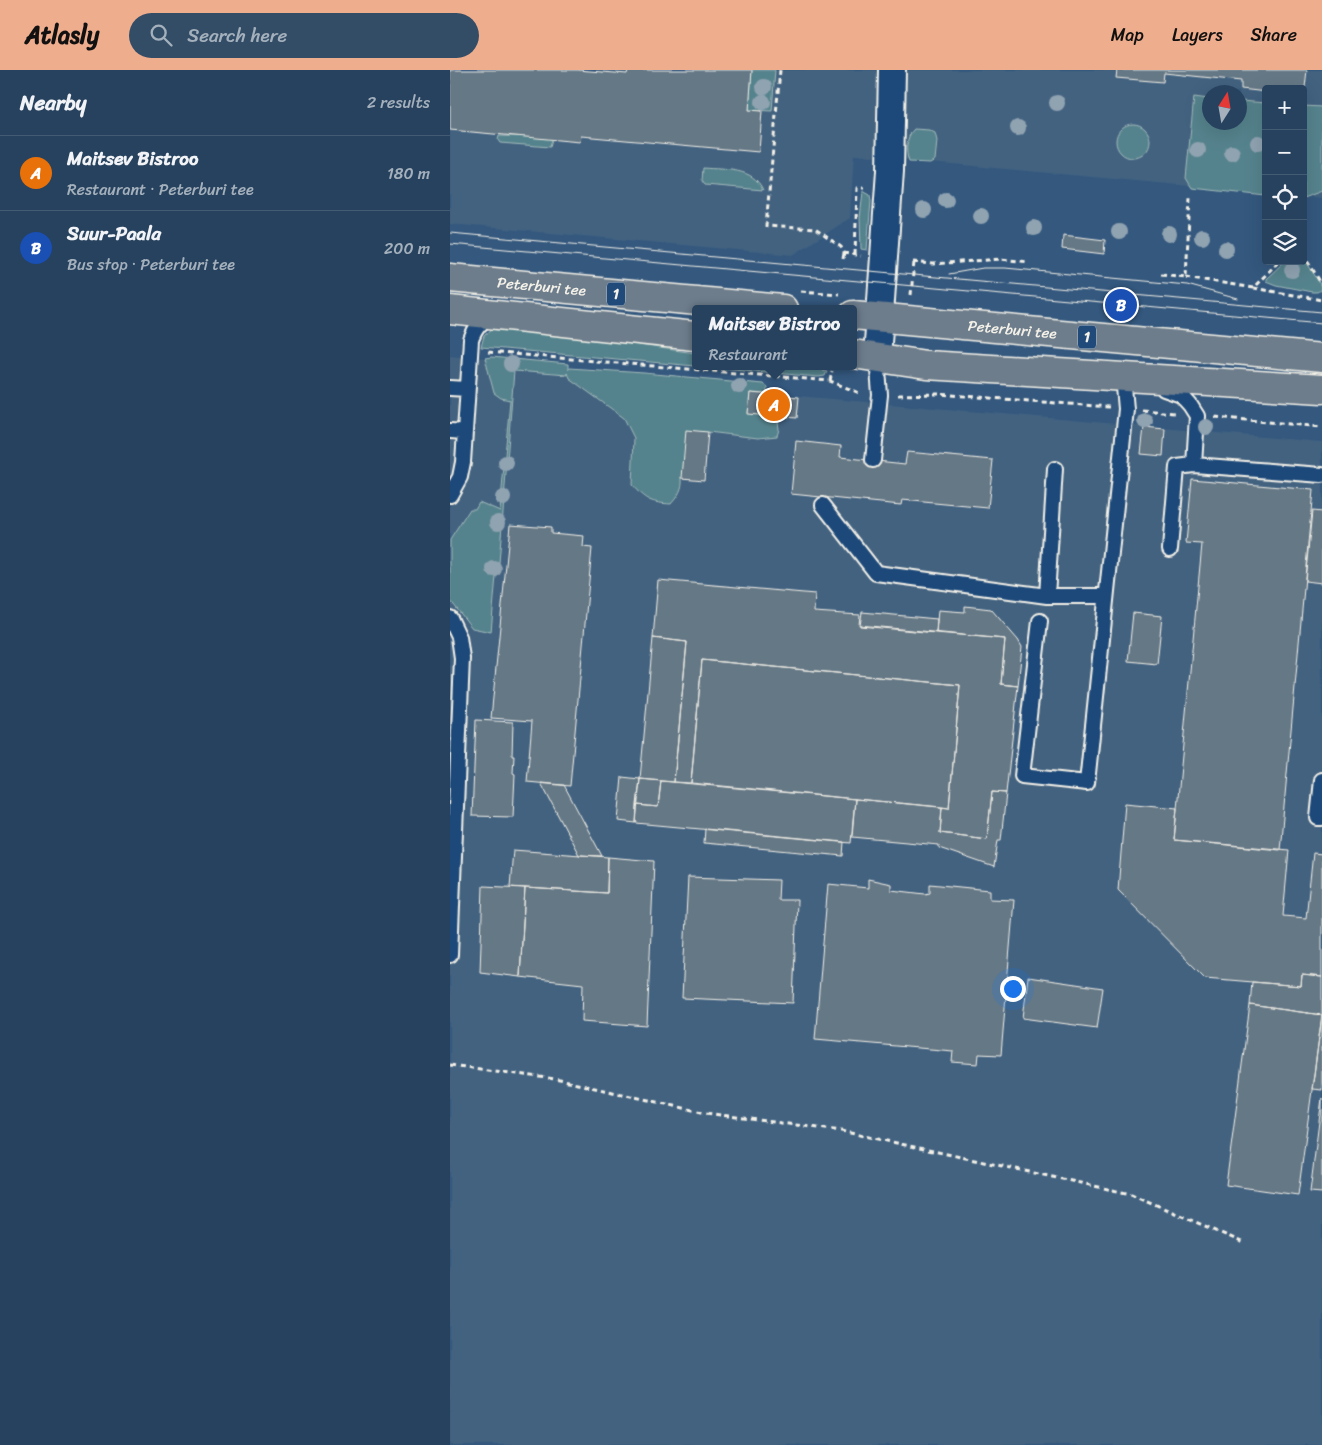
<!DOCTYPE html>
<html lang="en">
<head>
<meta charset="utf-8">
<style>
  body { margin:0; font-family:Sriracha,sans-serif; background:#334d67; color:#f1f3f6 }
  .controls { position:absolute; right:15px; top:15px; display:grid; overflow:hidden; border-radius:5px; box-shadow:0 5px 20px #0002 }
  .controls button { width:45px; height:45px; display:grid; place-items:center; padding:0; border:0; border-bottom:1px solid #435b73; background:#27425e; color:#f1f3f6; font:25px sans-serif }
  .compass { position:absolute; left:752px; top:15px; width:45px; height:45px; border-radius:50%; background:#27425e; box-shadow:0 5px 20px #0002; rotate:11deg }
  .you { position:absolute; left:562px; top:918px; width:18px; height:18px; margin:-12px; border:4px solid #fff; border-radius:50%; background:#1a73e8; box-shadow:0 0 0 8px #1a73e833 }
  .badge { display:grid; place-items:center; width:32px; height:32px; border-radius:50%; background:#eead8d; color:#fff; font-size:16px; font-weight:700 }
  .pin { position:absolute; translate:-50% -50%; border:2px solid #fff; box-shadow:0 1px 5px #0006 }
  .popup { position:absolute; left:242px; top:235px; width:165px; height:65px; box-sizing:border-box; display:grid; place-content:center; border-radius:5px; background:#27425e; filter:drop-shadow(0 1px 4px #0005); font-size:16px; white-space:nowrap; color:#a4b0bc }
  .popup b { font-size:19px; color:#f1f3f6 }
  .popup::after { content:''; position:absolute; left:50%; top:100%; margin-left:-10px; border:10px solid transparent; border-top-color:#27425e }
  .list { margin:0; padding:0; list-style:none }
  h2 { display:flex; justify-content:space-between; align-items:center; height:65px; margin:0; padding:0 20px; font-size:21px }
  h2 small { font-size:16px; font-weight:400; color:#a4b0bc }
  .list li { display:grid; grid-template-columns:32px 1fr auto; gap:15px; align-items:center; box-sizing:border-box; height:75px; padding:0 20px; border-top:1px solid #435b73 }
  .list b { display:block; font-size:19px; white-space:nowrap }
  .list p { margin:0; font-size:16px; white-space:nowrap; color:#a4b0bc }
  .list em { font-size:16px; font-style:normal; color:#a4b0bc }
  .icon { flex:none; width:28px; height:28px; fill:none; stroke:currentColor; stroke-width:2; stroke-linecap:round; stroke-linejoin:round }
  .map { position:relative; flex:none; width:872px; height:1375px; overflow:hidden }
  header { display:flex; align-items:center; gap:30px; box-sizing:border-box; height:70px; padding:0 25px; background:#eead8d; color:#111 }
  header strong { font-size:24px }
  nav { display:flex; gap:28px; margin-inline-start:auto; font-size:18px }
  .search { width:350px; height:45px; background:#334d67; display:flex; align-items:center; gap:12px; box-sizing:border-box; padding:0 18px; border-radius:28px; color:#a4b0bc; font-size:19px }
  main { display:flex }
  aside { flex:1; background:#27425e }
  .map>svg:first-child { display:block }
  .built { fill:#436280; fill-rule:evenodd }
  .green { fill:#54838d; stroke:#a4baba }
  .building { fill:#657886; stroke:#f4f1e8 }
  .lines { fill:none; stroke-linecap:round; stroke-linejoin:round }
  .lane-casing { stroke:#f4f1e8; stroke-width:18 }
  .street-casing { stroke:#f4f1e8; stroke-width:30 }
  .highway-casing { stroke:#f4f1e8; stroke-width:31 }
  .path { stroke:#f4f1e8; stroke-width:3; stroke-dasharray:5 4; stroke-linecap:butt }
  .lane { stroke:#1f4a7a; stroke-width:14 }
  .street { stroke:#1f4a7a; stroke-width:26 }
  .highway { stroke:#6d7d8c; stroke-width:28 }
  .tram { stroke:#f4f1e8; stroke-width:1 }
  .tree { fill:#90a3b1 }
  .labels { text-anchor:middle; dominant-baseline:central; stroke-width:4.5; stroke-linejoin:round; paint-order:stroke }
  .shield { fill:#1f4a7a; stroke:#b4bfc7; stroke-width:1 }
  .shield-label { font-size:14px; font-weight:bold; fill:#f4f1e8 }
  .street-label { font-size:15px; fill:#f4f1e8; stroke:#1f4a7a }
</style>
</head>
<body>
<header>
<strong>Atlasly</strong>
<div class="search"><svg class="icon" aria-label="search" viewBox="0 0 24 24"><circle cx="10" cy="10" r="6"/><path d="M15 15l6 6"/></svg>Search here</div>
<nav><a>Map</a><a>Layers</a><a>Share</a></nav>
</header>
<main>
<aside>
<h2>Nearby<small>2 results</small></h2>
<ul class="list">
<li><span class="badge" style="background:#e8710a">A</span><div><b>Maitsev Bistroo</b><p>Restaurant · Peterburi tee</p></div><em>180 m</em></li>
<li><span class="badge" style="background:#1a4fb4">B</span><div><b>Suur-Paala</b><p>Bus stop · Peterburi tee</p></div><em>200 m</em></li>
</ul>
</aside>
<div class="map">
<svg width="872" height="1375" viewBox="0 0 872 1375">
  <rect width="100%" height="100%" fill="#34587e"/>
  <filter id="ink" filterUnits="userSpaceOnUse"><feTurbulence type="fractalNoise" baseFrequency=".02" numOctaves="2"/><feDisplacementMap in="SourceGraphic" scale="10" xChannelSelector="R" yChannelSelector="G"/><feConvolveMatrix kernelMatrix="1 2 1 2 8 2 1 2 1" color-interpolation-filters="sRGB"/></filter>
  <g filter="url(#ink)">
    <path class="built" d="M0 0H872V128L853 126V19H816V123L404 85 400 148 343 185 0 154ZM759 22H789V52H759Z
      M0 285 35 288 64 301 872 372V1375H0V530L22 558 25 560 0 501Z"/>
    <path class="green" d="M302 0H325L322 41 299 40Z
      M744 27 759 29V52H789L790 31 816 33V126L742 118 736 108Z
      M853 36 872 37V121L853 128Z
      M666 71a17 17 0 1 1 34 0a17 17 0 1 1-34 0Z
      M464 59 479 60 485 63 487 71 485 90 480 93 459 92C455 81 456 67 464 59Z
      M49 66 103 67 100 77 50 73 48 70Z
      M253 98C275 100 303 97 313 120L255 115 252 111Z
      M413 121 420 125 421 131 417 180 411 179 410 148Z
      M853 186 870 214 871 220 867 222H862L826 215 816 211V209L835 191H853Z
      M43 258 118 265 245 283V296L31 277 34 266Z
      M41 287 118 294V300L119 298 194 303 313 314 317 317V324L300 323 298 343 327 346 329 359 327 366 308 368 258 362 232 408C233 419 228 426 221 434 201 433 195 430 182 415L184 368 174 348 119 308 117 303V305L64 301 48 506H46L41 562 22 558 0 530V470L20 439H25L29 432 50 441 60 330 51 328 44 323 35 288Z
      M252 296H341L377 301 375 306 368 307Z"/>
    <path class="building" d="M0 0H127L177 4 178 0H302L299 40 312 41 309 82 131 66 130 72 0 60Z
      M667 0H857L854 26 853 19H816V22L791 19V11L714 3 713 12 666 8Z
      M613 165 655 170 654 184 612 179Z
      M300 323 349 327 347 348 298 344Z
      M694 357 715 359 713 386 691 384Z
      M236 360 258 362 254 410 232 408Z
      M346 371 391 376 390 387 455 394 457 382 543 390 538 438 452 430 451 435 341 424Z
      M742 409 863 420 830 780 724 770 752 474 736 473Z
      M862 441 872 442V513L855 511Z
      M60 454 101 457V463L134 466 133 477 142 478 120 716 77 712 82 651 41 648Z
      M208 510 365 524 364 542 410 545 409 555 555 569 551 614 568 616 556 723 542 722 537 769 490 763 492 737 499 738 510 615 252 590 241 713 224 712 237 572 203 568Z
      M515 536 541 539 568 570 572 577 568 616 551 614 555 569 486 563 488 540 515 542Z
      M412 542 487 549 486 563 410 556Z
      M683 543 712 546 707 594 678 591Z
      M203 568 237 572 224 712 190 709Z
      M252 590 510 615 499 738 241 713Z
      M26 650 63 652 62 686H64L63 703 65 704 63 747 22 746Z
      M172 707 190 709 186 753 168 751Z
      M190 709 211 711 208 737 187 735Z
      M211 711 405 729 401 773 186 753 187 735 208 737Z
      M91 713 114 715 152 786 129 785Z
      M542 722 556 723 551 770H548L544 797 489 778V775L402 767 405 729 492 737 490 763 537 769Z
      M675 733 727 738 724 770 839 780 833 846 856 848 863 783 872 784V907L852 905 851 916 755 908 668 820Z
      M255 759 394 772 393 786 254 773Z
      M63 780 158 787 157 823 60 817Z
      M158 787 204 791 197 956 132 951 133 914 70 907 75 818 157 823Z
      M238 807 329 810 328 830H347L343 933 232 928Z
      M418 809 441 814V820L475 824 480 823V814L540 820V829L564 830 551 985 529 984 528 994 502 992 503 981 365 969 378 814 418 818Z
      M33 816 75 818 70 907 30 902Z
      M852 905 872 907V1020L862 1019 872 945 800 935 802 912 851 916Z
      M578 907 653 918 647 958 573 948Z
      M800 935 872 945 848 1125 776 1115Z
      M872 1028V1123L860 1122Z"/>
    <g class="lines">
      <defs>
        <path id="lane" d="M0 318 17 319
          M714 319 731 325 740 335 747 346 744 395
          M0 361 15 362
          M423 390 430 325 427 287
          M0 425 10 407 13 392 21 270C25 258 31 251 42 246
          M373 435 426 503 597 526H656
          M720 479 727 397 744 395 872 405
          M597 526 605 399
          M0 548 9 567 12 588 0 885
          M590 551 572 706 637 713 676 339 673 306 676 307
          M872 710 868 748H872"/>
        <path id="street" d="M427 287 440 101 442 0"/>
        <g id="highway">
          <path id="s1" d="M0 208 333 239"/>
          <path d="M0 240 245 266"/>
          <path id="s2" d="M403 245 872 288"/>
          <path d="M403 284 476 295 872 319"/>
        </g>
      </defs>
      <use href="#lane" class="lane-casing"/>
      <use href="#street" class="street-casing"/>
      <use href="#highway" class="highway-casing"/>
      <path class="path" d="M330 0 316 156 365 159 391 177 394 183 411 186
        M853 183 872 215
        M405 185 407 118H414
        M393 189 394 183
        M463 192 483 194 551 189 579 192
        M711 204 736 207 740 128
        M736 207 803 218 829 191
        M803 218 872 230
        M351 221 389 224
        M461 225 464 192
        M38 282 380 311 412 324
        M380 311 382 301
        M448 325 488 324 659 337
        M692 340 724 343
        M765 347 872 357
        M0 995 105 1009 256 1043 391 1061 681 1124 794 1173"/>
      <use href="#lane" class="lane"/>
      <use href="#street" class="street"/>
      <use href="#highway" class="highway"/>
      <path class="tram" d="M0 163 872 242
        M0 174 872 253
        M499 204 533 198H555L737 215 788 229"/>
    </g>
    <g class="tree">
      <circle cx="314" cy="17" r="8"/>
      <circle cx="313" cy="32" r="8"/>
      <circle cx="607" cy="33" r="8"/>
      <circle cx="568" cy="58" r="8"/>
      <circle cx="808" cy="73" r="8"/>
      <circle cx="748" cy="80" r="8"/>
      <circle cx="782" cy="83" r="8"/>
      <circle cx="496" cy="130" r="8"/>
      <circle cx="474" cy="140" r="8"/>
      <circle cx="531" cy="146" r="8"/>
      <circle cx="584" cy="158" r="8"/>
      <circle cx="669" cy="162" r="8"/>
      <circle cx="719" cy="164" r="8"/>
      <circle cx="752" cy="167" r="8"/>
      <circle cx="776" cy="179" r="8"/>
      <circle cx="842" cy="200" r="8"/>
      <circle cx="61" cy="294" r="8"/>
      <circle cx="289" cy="316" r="8"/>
      <circle cx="695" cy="351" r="8"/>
      <circle cx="756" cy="357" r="8"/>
      <circle cx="56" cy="393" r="8"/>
      <circle cx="53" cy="428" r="8"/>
      <circle cx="48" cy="452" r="8"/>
      <circle cx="44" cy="499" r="8"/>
    </g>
  </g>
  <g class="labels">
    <g class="shield">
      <rect x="157" y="212.5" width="18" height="23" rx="4"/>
      <rect x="628" y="255.5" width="18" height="23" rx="4"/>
    </g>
    <g class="shield-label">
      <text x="166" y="224">1</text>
      <text x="637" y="267">1</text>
    </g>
    <g class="street-label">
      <text stroke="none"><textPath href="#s1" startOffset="92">Peterburi tee</textPath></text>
      <text stroke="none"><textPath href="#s2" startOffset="160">Peterburi tee</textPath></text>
    </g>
  </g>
</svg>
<div class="controls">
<button>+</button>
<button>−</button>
<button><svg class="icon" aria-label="locate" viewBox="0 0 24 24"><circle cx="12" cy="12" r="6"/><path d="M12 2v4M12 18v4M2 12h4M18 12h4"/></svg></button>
<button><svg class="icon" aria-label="layers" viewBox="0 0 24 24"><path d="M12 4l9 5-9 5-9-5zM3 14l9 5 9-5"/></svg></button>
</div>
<svg class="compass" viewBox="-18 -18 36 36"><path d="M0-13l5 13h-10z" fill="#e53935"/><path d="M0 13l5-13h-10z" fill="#a4b0bc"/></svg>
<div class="you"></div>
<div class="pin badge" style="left:324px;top:335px;background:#e8710a">A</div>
<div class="popup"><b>Maitsev Bistroo</b>Restaurant</div>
<div class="pin badge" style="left:671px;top:235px;background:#1a4fb4">B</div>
</div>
</main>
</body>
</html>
